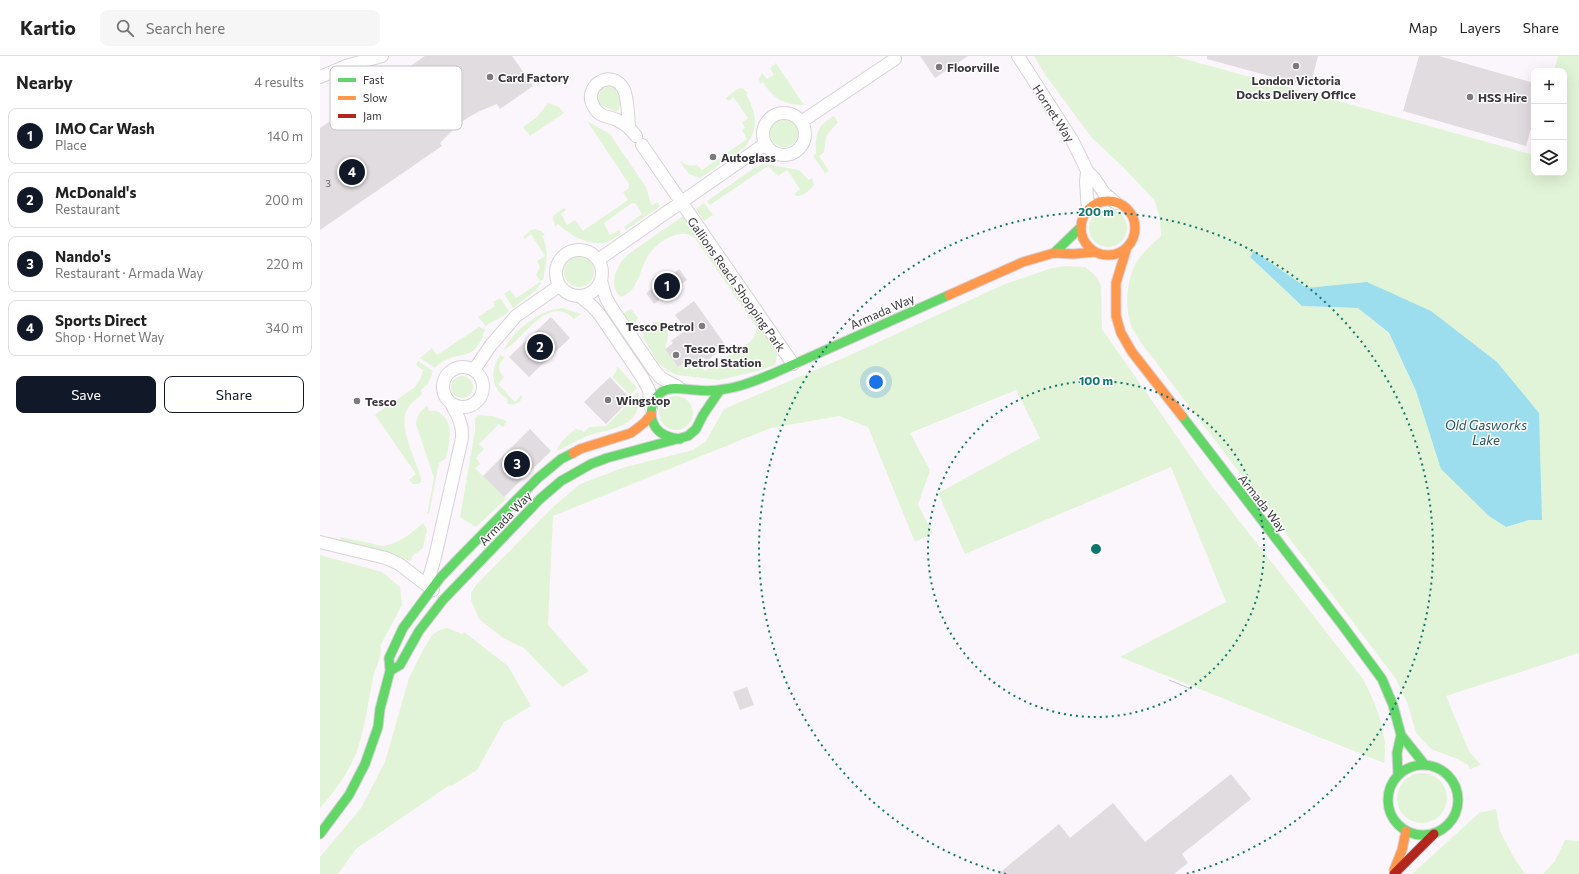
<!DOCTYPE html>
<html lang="en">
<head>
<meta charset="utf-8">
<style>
  body { margin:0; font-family:Commissioner,sans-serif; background:#f6f6f6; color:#222 }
  .controls { position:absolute; right:12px; top:12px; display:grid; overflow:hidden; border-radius:8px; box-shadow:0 4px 16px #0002 }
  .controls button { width:36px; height:36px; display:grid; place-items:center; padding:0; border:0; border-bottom:1px solid #e0e0e0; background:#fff; color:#222; font:20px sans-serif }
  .you { position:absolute; left:556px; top:326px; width:14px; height:14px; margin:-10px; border:3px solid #fff; border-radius:50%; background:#1a73e8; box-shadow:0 0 0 6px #1a73e833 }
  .badge { display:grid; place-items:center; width:26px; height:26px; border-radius:50%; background:#111827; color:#fff; font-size:13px; font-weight:700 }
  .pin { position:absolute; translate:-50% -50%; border:2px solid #fff; box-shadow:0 1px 4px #0006 }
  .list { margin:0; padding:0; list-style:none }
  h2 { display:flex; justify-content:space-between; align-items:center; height:52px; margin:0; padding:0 16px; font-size:17px }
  h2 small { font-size:13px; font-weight:400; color:#767676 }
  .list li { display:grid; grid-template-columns:26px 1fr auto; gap:12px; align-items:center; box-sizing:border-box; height:56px; margin:0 8px 8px; padding:0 8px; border:1px solid #e0e0e0; border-radius:8px }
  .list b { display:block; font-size:15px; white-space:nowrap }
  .list p { margin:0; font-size:13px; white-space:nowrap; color:#767676 }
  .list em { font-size:13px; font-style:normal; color:#767676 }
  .actions { display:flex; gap:8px; padding:12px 16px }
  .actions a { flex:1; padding:9px 0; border:1px solid #111827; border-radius:8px; text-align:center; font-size:14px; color:#111827 }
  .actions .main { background:#111827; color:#fff }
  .icon { flex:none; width:22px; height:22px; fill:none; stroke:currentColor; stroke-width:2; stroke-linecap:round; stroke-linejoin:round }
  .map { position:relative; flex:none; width:1259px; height:818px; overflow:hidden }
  header { display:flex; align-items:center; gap:24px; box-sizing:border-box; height:56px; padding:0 20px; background:#fff; border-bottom:1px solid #e0e0e0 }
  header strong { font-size:19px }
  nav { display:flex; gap:22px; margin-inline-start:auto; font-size:14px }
  .search { width:280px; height:36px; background:#f6f6f6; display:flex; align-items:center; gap:10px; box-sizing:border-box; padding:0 14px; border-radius:8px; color:#767676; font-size:15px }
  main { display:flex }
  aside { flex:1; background:#fff }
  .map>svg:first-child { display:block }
  .green { fill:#e2f4d7; fill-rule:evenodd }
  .water { fill:#9cdeee }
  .building { fill:#e0dce0 }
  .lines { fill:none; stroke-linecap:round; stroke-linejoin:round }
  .street-casing { stroke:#d7d3d7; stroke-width:14 }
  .fast-casing { stroke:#d7d3d7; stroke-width:11 }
  .slow-casing { stroke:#d7d3d7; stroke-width:11 }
  .jam-casing { stroke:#d7d3d7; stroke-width:11 }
  .street { stroke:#fefefe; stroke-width:12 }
  .fast { stroke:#63d668; stroke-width:9 }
  .slow { stroke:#ff974d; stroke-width:9 }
  .jam { stroke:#b3261e; stroke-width:9 }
  .tram { stroke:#c7c6c7; stroke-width:1 }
  .ring { fill:none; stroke:#0f766e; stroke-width:2; stroke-dasharray:2 4 }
  .poi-dot { fill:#7e797e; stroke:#fff; stroke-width:1.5 }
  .labels { text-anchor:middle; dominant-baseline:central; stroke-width:3; stroke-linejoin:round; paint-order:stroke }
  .number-label { font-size:10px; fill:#656166 }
  .poi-label { font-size:12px; font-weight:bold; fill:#3a363b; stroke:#fff; text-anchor:start }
  .street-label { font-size:12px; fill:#3a363b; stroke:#fff }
  .water-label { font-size:13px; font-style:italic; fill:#29545e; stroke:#fff }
  .key { fill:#fff; stroke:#c4c3c4; stroke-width:1 }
  .key-label { font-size:11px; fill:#3a363b }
  .centre { fill:#0f766e; stroke:#fff; stroke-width:2 }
  .ring-label { font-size:12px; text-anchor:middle; font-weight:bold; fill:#0f766e; stroke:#fff; stroke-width:3; stroke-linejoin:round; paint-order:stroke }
</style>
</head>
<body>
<header>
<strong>Kartio</strong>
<div class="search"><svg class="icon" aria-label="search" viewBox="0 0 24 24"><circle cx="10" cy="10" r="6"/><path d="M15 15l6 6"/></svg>Search here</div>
<nav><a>Map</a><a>Layers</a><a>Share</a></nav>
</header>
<main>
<aside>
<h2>Nearby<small>4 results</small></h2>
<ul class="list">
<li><span class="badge">1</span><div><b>IMO Car Wash</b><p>Place</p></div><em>140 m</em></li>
<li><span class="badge">2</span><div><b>McDonald's</b><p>Restaurant</p></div><em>200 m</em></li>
<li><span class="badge">3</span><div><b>Nando's</b><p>Restaurant · Armada Way</p></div><em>220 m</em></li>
<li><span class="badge">4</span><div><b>Sports Direct</b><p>Shop · Hornet Way</p></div><em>340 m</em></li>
</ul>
<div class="actions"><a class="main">Save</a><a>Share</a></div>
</aside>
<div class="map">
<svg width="1259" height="818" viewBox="0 0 1259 818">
  <rect width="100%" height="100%" fill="#fbf6fb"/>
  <path class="green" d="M714 0H854L1211 98 1214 87V117H1244V15H1234L1238 0H1259V597L1126 640 1149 695 1161 709 1150 713 1148 709 1137 703 1111 693 1096 677 1088 649 1076 623 822 288C819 283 815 277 812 272 805 254 806 231 813 213 818 200 831 189 841 180L840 163 835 145 803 111 772 82 726 20ZM934 195 987 232 1177 306 1209 464 1186 471 1096 335 1069 278 1038 252 982 250 930 201Z
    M456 7 484 49C465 49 453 43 443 26L440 28 439 23 442 17 447 23 454 19 450 12Z
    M286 30C301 30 303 43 298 55L296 56 279 48C277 40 278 35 286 30Z
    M422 32 428 37 426 38C437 58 439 73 425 91L380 122 369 118 360 106 361 105C366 110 371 110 377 109L382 114 427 83 422 74 425 72 422 67 428 62 413 41 408 45 406 42 417 33Z
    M228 47 239 51 244 57 210 80 203 71 217 61Z
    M514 60 518 66 506 80 504 96 499 100 509 115 505 117 493 100 496 97C495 79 497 69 514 60Z
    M450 77a14 14 0 1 1 28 0a14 14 0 1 1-28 0Z
    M267 65 290 78 326 131 331 148 333 149 337 146 340 150 306 174 304 171 322 158 316 148 312 147 284 167 290 179 299 174 301 178C296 181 289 186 284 187 266 189 250 179 238 168L235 171 233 162 234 159 244 152 246 154 241 158 247 169 255 164 263 175 308 144 303 136 309 132V128Z
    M444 108 479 114 489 124 492 122 494 129C490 134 483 141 476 140L474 138 480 133 467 114 458 120 448 110 390 149 387 145 434 112Z
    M384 147 393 159 384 165 376 153Z
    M769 172a19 19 0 1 1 38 0a19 19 0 1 1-38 0Z
    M363 160 453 291 457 298 455 309 438 315 399 324 357 319 350 316 338 307 323 281V276L327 271 336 266H343C351 273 348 283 345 293L358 311 366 305 372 314 379 308 385 315 431 285 434 281 437 272 375 182C360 170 337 186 328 200 319 214 319 235 301 241 287 230 297 209 307 199Z
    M215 173 221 175 225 179 222 180C230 195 226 208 223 224L220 225 216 219C219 214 221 211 217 205L225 200 211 178 205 183 203 181 211 174Z
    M244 216a15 15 0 1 1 30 0a15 15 0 1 1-30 0Z
    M746 210 765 211 777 221 781 230 782 273 885 421 1043 623C1056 648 1069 678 1064 707L800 601 906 546 851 411 645 498 618 437 720 382 696 334 590 377 610 414 598 449 613 477 595 486 548 371 519 360 451 372 233 460 228 569 269 615 242 631 204 592 183 582 159 563 151 544V537L156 529 232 452 260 428 305 411 373 394 386 385 404 353 528 300 685 228 732 212Z
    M220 226 221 227 216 234 193 252 184 238 190 234 196 242Z
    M180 242 189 255C182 262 173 264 166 270L158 261 175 250 173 246Z
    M243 252 261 258 254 263C227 237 204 284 184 294 189 280 213 260 228 255 233 253 238 253 243 252Z
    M311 253 318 262 313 270H310L302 258Z
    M159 271 165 273C155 311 137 290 115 312L100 302 112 292 117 299Z
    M180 299 185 301C178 308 177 314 184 321L178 328 195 346 201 339 202 340V343C198 348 193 350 187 347L188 344C185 341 179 337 177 333 170 321 174 308 180 299Z
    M98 305 113 315 108 328 101 334 102 338C97 343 90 347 87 354 78 370 96 405 101 422V426L98 428H93L89 424 96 418 55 359 95 331 101 322 103 314 96 309Z
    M297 310 317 332 310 339 292 321 296 316Z
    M131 331a11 11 0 1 1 22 0a11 11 0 1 1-22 0Z
    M318 335C324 372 293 371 267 380 257 384 247 391 236 395L242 385 255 373 261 374 264 376 269 371 286 370 313 343 312 342Z
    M339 357a17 17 0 1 1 34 0a17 17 0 1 1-34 0Z
    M107 350 109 355C115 354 119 355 123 359 134 371 129 388 126 402L119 407 109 458H107L114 422 96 368C97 359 99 356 107 350Z
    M158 359 172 360 187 365 183 371 179 368 159 388 164 393 156 402 160 408 155 412 186 443 156 471 140 461 155 375V362Z
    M103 467 107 474 103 492 92 500 91 505 19 486 21 481 63 490C78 488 92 477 103 467Z
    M0 499 62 516 80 531 82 549 60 590C63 600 55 612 53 622 48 646 45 672 37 695 29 716 15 735 0 752Z
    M127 572 142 578 144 576 188 610 211 650 184 666 157 714 133 729 128 730 36 793 18 818H0V801L41 752 65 706 89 622 102 596 112 579 120 574Z
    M1077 742a25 25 0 1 1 50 0a25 25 0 1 1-50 0Z
    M1176 753 1180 775 1193 800 1205 818H1092L1159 757Z
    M1245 784 1259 785V818H1223L1235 805Z"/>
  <path class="water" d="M934 195 987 232 1047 226 1111 255 1177 306 1219 357 1222 464H1209L1186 471 1169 460 1121 413 1096 335 1069 277 1038 252 982 250 930 201Z"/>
  <path class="building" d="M105 0H192L213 30 180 53 177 48 160 55 149 61 139 68 120 87 122 90 0 174V72Z
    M600 0H648L615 22Z
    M887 0H998L990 31 887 3Z
    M1099 0H1119L1214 27V61L1206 90 1083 55Z
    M359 213 367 224 334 248 326 237Z
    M374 245 406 290 386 305 383 301 370 310 366 305 358 311 345 293 353 287 351 285 366 274 355 259Z
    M231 261 250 282 209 321 189 301Z
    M290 321 311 343 286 368 264 346Z
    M210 373 231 395 184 441 163 420Z
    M427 631 434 649 420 654 413 636Z
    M911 718 931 743 862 798 868 807 854 818H678L739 768 750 782 793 747 825 786Z"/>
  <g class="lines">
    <defs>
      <path id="street" d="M698 0 752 84 763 106 767 115 766 126 768 155
        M0 21 26 10 62 0
        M443 78a21 21 0 1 1 42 0a21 21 0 1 1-42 0Z
        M481 66 575 3
        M309 71C308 61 308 43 304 34 292 10 261 31 274 51 279 61 288 60 297 64 306 68 311 73 316 80
        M322 89 473 308
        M767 115 774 122 784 137 796 147
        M236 217a23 23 0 1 1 46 0a23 23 0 1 1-46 0Z
        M278 204 445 88
        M281 225 286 242 291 251 334 314 341 322 358 331
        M261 241 272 250 280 259 322 321 329 334 331 352
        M123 331a20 20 0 1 1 40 0a20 20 0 1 1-40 0Z
        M154 314 171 289 196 260 239 230
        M0 486 66 502 79 508 113 534
        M107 529 115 501 142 382C143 369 138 360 132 349"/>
      <path id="fast" d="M734 197 761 171
        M862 360 1023 570 1062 623 1073 649 1081 679 1077 697 1078 719
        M360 383C351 382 342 380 336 372 331 365 330 356 333 348 341 327 358 333 375 334 385 335 395 335 405 333 422 331 437 324 452 318L629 239
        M70 615 80 609 99 575 123 544 220 443 241 425 271 408 287 402 368 380 376 373 383 359 400 334
        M1081 679 1105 709
        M1068 744a35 35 0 1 1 70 0a35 35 0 1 1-70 0Z
        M0 778 29 739 45 708 58 671 60 653 70 615 69 602 83 572 120 522 140 501 218 422 241 403 253 397"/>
      <path id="slow" d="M761 172a27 27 0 1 1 54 0a27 27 0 1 1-54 0Z
        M807 191 796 227V260L801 277 812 296 862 360
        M629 239 703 206 734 197 753 198 775 196
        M253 397 260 393 311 377 324 367 331 359
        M1074 814 1082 794 1086 775"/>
      <path id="jam" d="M1074 818 1114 778"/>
    </defs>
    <use href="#street" class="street-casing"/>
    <use href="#fast" class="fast-casing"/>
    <use href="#slow" class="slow-casing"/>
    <use href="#jam" class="jam-casing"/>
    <use href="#street" class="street"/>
    <use href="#fast" class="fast"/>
    <use href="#slow" class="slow"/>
    <use href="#jam" class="jam"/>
    <path class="tram" d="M849 624 871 633"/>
  </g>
  <g class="ring">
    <circle cx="776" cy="493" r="168"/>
    <path d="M686 818A337 337 0 1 1 866 818"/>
  </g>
  <g class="poi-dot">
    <circle cx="976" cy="10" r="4"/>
    <circle cx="619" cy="11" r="4"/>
    <circle cx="170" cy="21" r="4"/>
    <circle cx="1150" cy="41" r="4"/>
    <circle cx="393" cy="101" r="4"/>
    <circle cx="382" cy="270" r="4"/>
    <circle cx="356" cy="299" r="4"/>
    <circle cx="288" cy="344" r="4"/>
    <circle cx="37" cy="345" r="4"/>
  </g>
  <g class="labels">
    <g class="number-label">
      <text x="8" y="127">3</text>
    </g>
    <g class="poi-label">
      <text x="627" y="11">Floorville</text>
      <text x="178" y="21">Card Factory</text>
      <text x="976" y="24" text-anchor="middle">London Victoria<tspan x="976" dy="14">Docks Delivery Office</tspan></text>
      <text x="1158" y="41">HSS Hire</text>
      <text x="401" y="101">Autoglass</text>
      <text x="374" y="270" text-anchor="end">Tesco Petrol</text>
      <text x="364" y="292">Tesco Extra<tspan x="364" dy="14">Petrol Station</tspan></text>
      <text x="296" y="344">Wingstop</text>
      <text x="45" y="345">Tesco</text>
    </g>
    <g class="street-label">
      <text transform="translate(734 57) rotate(57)">Hornet Way</text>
      <text transform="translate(417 228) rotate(55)">Gallions Reach Shopping Park</text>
      <text transform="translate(562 255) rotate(-24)">Armada Way</text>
      <text transform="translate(943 447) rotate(52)">Armada Way</text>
      <text transform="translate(185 462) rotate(-46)">Armada Way</text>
    </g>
    <g class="water-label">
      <text x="1166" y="369">Old Gasworks<tspan x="1166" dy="15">Lake</tspan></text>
    </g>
  </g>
  <rect x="10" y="10" width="132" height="64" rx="6" class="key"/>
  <rect x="18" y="22" width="18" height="4" fill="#63d668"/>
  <rect x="18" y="40" width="18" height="4" fill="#ff974d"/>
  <rect x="18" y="58" width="18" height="4" fill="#b3261e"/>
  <g class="key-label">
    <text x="43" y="28">Fast</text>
    <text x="43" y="46">Slow</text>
    <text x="43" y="64">Jam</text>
  </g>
  <circle cx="776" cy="493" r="6" class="centre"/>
  <g class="ring-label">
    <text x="776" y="160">200 m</text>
    <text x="776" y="329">100 m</text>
  </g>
</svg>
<div class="controls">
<button>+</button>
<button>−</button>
<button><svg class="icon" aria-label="layers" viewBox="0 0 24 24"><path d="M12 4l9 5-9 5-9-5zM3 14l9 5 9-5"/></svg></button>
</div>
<div class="you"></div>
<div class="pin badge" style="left:347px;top:230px">1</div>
<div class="pin badge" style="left:220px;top:291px">2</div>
<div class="pin badge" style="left:197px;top:408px">3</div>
<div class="pin badge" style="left:32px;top:116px">4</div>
</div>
</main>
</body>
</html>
